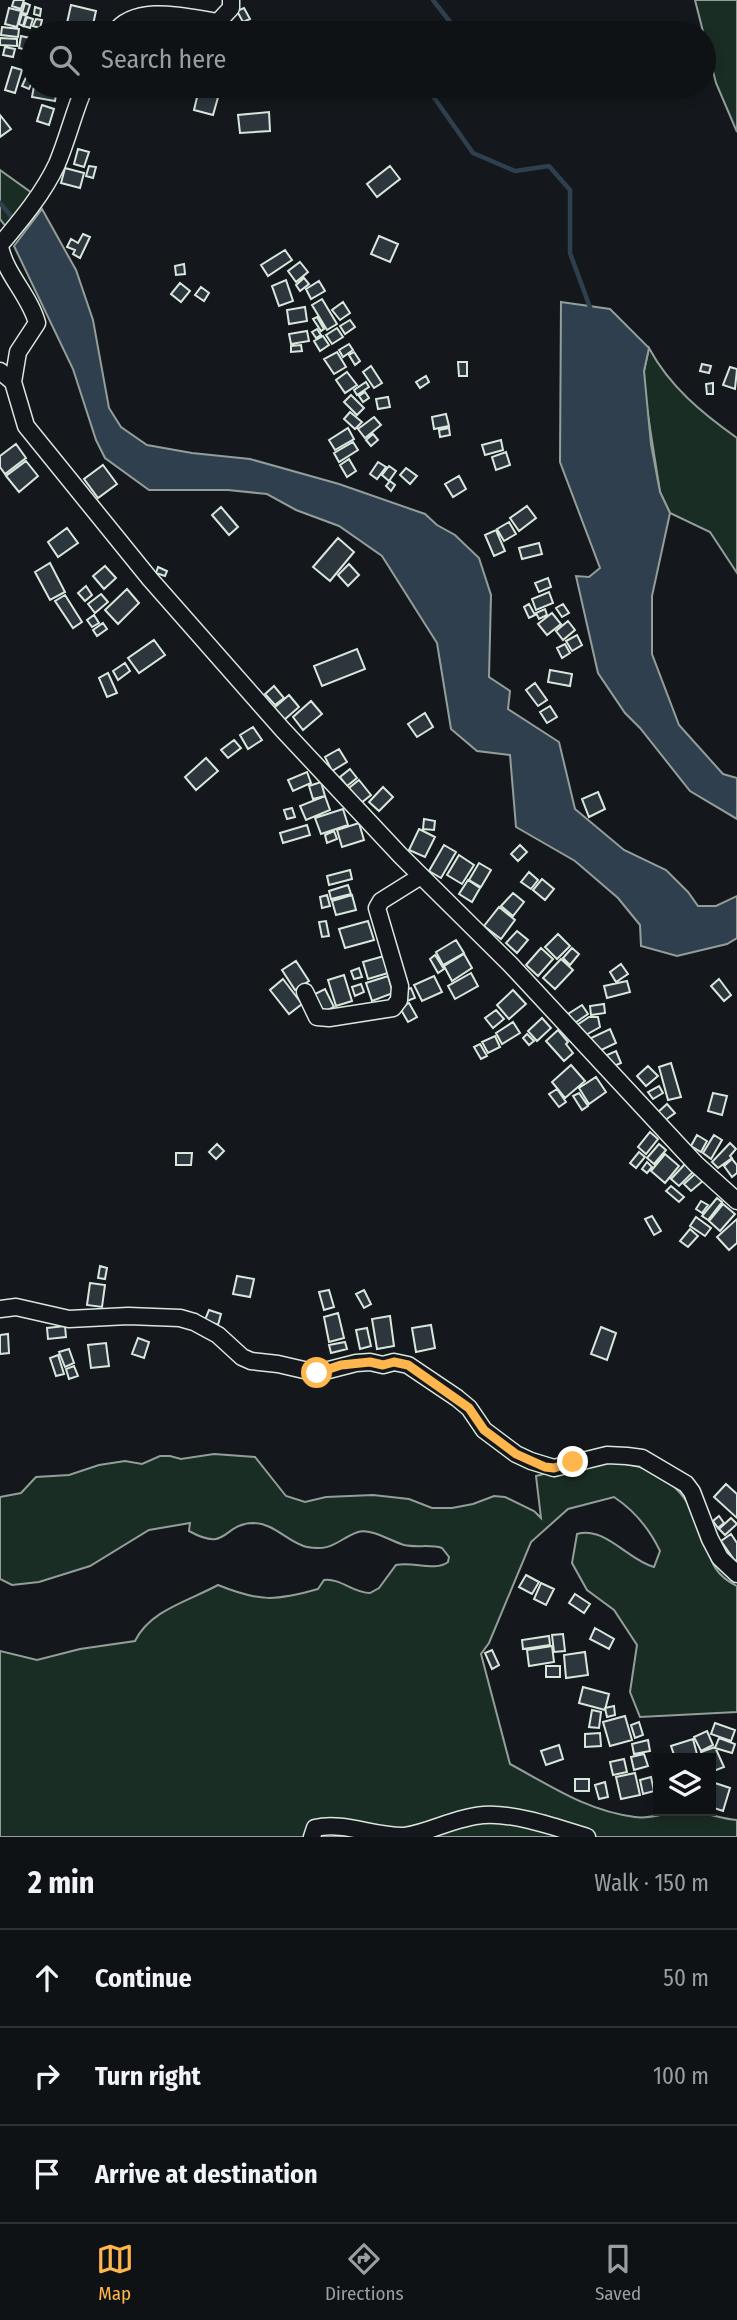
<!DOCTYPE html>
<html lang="en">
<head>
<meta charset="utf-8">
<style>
  body { margin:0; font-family:"Fira Sans Condensed",sans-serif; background:#1d2022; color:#f1f3f6 }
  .controls { position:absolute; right:21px; bottom:21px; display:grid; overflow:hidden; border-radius:0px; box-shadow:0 4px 10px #0003 }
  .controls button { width:63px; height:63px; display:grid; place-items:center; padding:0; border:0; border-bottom:2px solid #2f3234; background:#0f1215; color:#f1f3f6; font:35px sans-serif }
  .stop { position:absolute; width:21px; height:21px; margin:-16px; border:5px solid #ffb74d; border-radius:50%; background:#fff }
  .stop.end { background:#ffb74d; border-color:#fff; box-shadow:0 2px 7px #0008 }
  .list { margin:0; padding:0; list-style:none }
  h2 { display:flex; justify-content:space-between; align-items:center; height:91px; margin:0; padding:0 28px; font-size:30px }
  h2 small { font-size:23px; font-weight:400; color:#9b9ea0 }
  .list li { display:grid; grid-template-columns:46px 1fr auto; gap:21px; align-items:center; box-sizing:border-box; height:98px; padding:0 28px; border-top:2px solid #2f3234 }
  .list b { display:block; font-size:26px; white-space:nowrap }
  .list em { font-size:23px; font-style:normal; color:#9b9ea0 }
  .icon { flex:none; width:38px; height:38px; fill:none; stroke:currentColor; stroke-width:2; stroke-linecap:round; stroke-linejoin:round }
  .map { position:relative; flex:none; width:737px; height:1837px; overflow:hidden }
  .search { position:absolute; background:#0f1215; box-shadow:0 4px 10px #0003; left:21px; right:21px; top:21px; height:77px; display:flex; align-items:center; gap:18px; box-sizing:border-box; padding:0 24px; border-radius:38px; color:#9b9ea0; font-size:26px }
  .sheet { height:385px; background:#0f1215 }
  nav { display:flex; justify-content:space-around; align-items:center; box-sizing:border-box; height:98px; border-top:2px solid #2f3234; background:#0f1215; font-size:19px; color:#9b9ea0 }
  nav a { display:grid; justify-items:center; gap:4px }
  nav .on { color:#ffb74d }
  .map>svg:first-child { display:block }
  .green { fill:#1a2d24; stroke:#939e99; stroke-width:2 }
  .water { fill:#2f3f4d; stroke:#939e99; stroke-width:2 }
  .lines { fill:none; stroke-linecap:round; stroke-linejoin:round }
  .stream { stroke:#2f3f4d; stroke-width:4.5 }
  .building { fill:#2c363c; stroke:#d8e6dc; stroke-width:2 }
  .minor-casing { stroke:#d8e6dc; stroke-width:19 }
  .minor { stroke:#14181c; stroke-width:16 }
  .route { stroke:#ffb74d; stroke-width:9 }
</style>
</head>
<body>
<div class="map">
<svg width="737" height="1837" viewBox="0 0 737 1837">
  <rect width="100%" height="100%" fill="#14181c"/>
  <path class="green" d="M695 0H737V132L716 83Z
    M0 170 32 193 7 228 0 219Z
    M649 348C670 387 702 413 737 438V573L710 532 670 513 660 492 645 396 644 371Z
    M214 1454 255 1457 286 1496 305 1502 326 1497 373 1495 409 1499 432 1508H452L473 1504 494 1496 505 1497 534 1511 541 1518 536 1476C552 1472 571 1464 588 1463 642 1459 678 1474 699 1525 710 1552 708 1572 737 1586V1712L640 1717 630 1692 637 1645 614 1610 587 1590 572 1563 577 1534C605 1526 628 1560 654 1567L660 1551C649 1528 635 1511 614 1497L568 1509 531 1542 489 1643 481 1654 510 1764C551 1786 587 1811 635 1817 652 1820 671 1810 689 1811 705 1812 721 1819 737 1820V1837H0V1651L37 1660 80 1649 135 1641C150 1610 189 1601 218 1585 260 1602 275 1601 318 1589L324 1580C341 1578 353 1593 370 1593L379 1588 396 1565C413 1561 435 1572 448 1562L449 1557 442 1548C430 1544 417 1548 404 1545 391 1541 371 1528 358 1532 338 1539 333 1552 307 1547 288 1543 275 1523 253 1523 221 1524 229 1553 189 1531L190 1523 149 1530 90 1566 39 1582 12 1585 0 1579V1497L21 1493 36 1477 69 1475 99 1465 125 1461 142 1464 160 1456H170L181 1459Z"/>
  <path class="water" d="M42 209 76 270 93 320 109 408 121 427 147 445 192 453 250 459 339 484 425 514 437 525 455 535 479 558 491 595 489 677 510 691 508 709 559 742 575 809 624 850 666 870 688 892 698 906H716L737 896V938L727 944 677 956 641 946 640 925 618 898 575 861 516 827 510 755 477 751 451 729 437 643 382 556 339 526 296 510 267 494 228 490H149L105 458 96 440 73 369 14 246Z
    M561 302 610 309 649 348 644 371 651 444 660 492 670 513 652 596V654L679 725 723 774 737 778V819L690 791 640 728 625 713 598 673 576 576 589 577 600 568 560 462Z"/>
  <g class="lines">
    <path class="stream" d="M433 0 454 27 451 33
      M429 86 428 89 473 153 515 171 549 166 570 190V253L591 310
      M0 203 15 221"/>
  </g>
  <path class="building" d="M14 0H24L21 9 12 6Z
    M25 3 30 5 27 14 22 13Z
    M71 5 96 11 92 29 67 23Z
    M35 7 41 9 40 16 34 14Z
    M9 8 21 11 17 27 5 24Z
    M244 8 250 19 243 22 237 11Z
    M22 14 26 16 23 26 19 24Z
    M27 17 33 19 30 28 24 26Z
    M36 19 42 20 40 28 33 26Z
    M526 24 539 33H520Z
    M2 27 19 29 18 37 1 35Z
    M21 36 30 38 27 50 19 48Z
    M0 38 17 39V46L0 45Z
    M5 47 15 49 13 57 3 55Z
    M12 67 22 70 15 93 5 90Z
    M29 71 33 72V80L29 89 22 86Z
    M34 86 57 89 55 101 32 97Z
    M199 89 219 94 213 115 194 110Z
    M42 105 54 109 49 125 37 121Z
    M269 112 270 131 240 133 238 115Z
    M0 115 11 129 0 137Z
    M78 149 89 152 84 167 74 164Z
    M89 166 96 167 93 178 86 176Z
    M390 166 400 179 377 197 367 184Z
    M65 168 84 173 80 188 61 183Z
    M83 234 90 237 80 258 73 254 75 250 67 247 71 239 78 243Z
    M379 236 398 244 390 262 371 254Z
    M285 250 292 260 268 276 261 265Z
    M300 262 308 272 296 282 288 271Z
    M184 264 185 274 176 275 175 266Z
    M304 278 309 284 300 291 296 285Z
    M286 280 293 301 279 306 272 286Z
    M319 281 325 291 311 299 306 289Z
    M180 283 190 291 181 302 171 294Z
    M201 287 209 293 204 301 195 295Z
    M322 299 337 324 327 330 312 305Z
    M343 302 350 313 340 320 332 310Z
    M305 307 307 321 289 324 287 310Z
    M317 317 324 329 321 331 313 319Z
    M350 320 355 327 345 334 340 326Z
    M337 328 343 337 332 344 326 335Z
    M317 329 321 335 316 338 312 332Z
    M307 331 309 341 291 344 289 334Z
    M323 336 329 345 320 351 314 341Z
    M349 344 353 350 343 357 339 350Z
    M301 345 302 351 291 352V346Z
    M337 352 346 367 334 374 324 359Z
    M354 352 360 361 355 365 349 355Z
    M458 362H467V376H459Z
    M702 364 711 366 709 373 700 371Z
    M371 366 382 383 374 388 363 372Z
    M730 367 737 369 735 389 723 385Z
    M347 372 357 385 345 393 336 380Z
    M426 376 429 382 420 388 416 382Z
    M366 382 369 387 357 395 354 390Z
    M713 383V394H707L706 384Z
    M365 392 369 398 363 402 359 396Z
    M351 395 364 408 357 415 344 402Z
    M388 397 390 407 378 409 376 399Z
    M350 412 362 422 355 429 344 419Z
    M446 414 449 426 434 429 432 417Z
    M374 417 381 425 365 438 358 429Z
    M348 428 354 439 335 450 329 440Z
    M449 428 450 435 440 437 439 430Z
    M373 434 378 440 371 446 366 440Z
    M501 440 503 450 485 455 482 445Z
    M353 442 358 450 339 462 334 453Z
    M16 444 26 458 5 474 0 467V456Z
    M506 452 510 465 496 470 492 457Z
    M349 459 356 471 347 477 340 465Z
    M26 461 38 476 19 492 6 476Z
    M378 462 386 467 377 479 370 474Z
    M103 465 117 484 98 498 84 479Z
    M389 466 396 471 389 481 382 475Z
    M406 468 417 476 410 484 400 475Z
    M459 476 466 489 453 497 445 484Z
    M390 481 395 485 391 491 386 486Z
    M527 506 536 518 519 531 510 518Z
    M221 507 238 527 229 535 212 515Z
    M509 522 516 534 504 541 497 529Z
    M67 528 78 543 58 557 48 542Z
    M496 530 505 551 494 556 485 535Z
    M338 538 354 552 330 581 313 567Z
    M539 543 542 554 522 559 519 548Z
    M50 563 65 592 50 600 35 572Z
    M349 564 359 575 348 586 338 575Z
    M105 566 116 578 104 589 93 576Z
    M158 567 167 571 165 576 156 573Z
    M548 578 551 587 539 592 535 583Z
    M86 586 92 595 85 601 78 593Z
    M127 589 139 603 118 624 105 610Z
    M549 592 553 603 536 610 532 599Z
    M101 594 108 602 95 613 88 604Z
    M65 595 82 622 73 628 55 601Z
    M529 604 535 615 529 618 524 607Z
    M563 604 569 613 562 617 556 608Z
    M545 609 547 615 539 619 536 613Z
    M552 613 561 624 547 635 538 624Z
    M94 615 99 623 92 627 87 620Z
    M568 621 575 630 563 640 556 631Z
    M103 623 107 629 97 636 93 630Z
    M577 635 582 645 572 651 566 641Z
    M154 640 165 655 139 673 128 658Z
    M565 644 570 653 562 658 557 648Z
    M357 649 365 669 322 686 314 666Z
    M125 663 130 671 118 680 113 671Z
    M550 670 572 674 570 686 548 682Z
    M108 673 117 693 107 697 99 678Z
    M535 683 547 700 538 706 526 690Z
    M274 686 284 698 275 705 265 694Z
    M289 695 299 707 284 720 274 708Z
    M311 701 322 714 303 730 293 717Z
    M550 706 557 717 547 723 540 712Z
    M425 713 433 727 417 737 408 724Z
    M253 727 262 740 248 749 240 735Z
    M234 740 241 748 228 758 221 750Z
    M339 749 347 762 332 771 325 757Z
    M206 758 218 771 196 790 185 777Z
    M350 769 357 778 347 786 340 777Z
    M307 772 311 783 293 791 288 780Z
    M359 780 371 795 361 803 349 788Z
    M321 782 325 796 313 799 309 786Z
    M383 787 393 797 379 811 369 802Z
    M598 792 605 809 589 817 582 799Z
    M325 796 330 810 306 820 300 806Z
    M292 808 295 817 287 819 284 810Z
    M343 809 348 825 321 834 315 818Z
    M424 819 435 821 434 830 423 829Z
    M359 823 364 840 342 847 337 830Z
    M307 825 310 835 283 843 280 833Z
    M419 829 435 837 425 857 409 850Z
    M334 831 337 839 327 843 325 835Z
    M444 845 456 852 441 878 429 871Z
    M520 845 527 852 518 861 511 854Z
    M459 855 474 865 462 884 447 875Z
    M479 863 491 870 481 887 469 880Z
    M350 870 352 879 329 885 327 876Z
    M529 872 538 880 531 889 521 882Z
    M542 879 554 889 545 900 533 890Z
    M468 880 480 888 472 902 459 894Z
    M348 885 351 894 331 899 329 891Z
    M513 893 524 902 513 916 501 906Z
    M327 895 330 906 322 908 320 897Z
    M352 895 356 910 336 915 332 901Z
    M499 907 515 920 501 939 484 926Z
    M326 921 329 936 322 937 319 922Z
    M368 921 374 940 345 948 339 929Z
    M517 931 528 940 517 953 506 943Z
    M558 934 570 946 557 959 545 947Z
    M456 940 464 953 443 965 436 952Z
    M541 948 553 959 538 976 526 965Z
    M572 948 579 954 570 965 563 958Z
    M464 954 472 968 452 981 444 966Z
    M435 955 444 969 438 973 430 959Z
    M384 956 388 973 368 979 363 962Z
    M561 959 573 970 555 989 543 978Z
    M296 961 309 981 295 990 282 970Z
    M621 964 628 974 616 982 610 972Z
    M359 968 362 977 354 979 351 971Z
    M471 973 478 986 455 999 448 986Z
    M344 975 352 1001 336 1006 328 980Z
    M388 976 393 993 372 1001 366 983Z
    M434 976 442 992 422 1001 414 985Z
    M283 979 302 1004 289 1014 270 990Z
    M719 979 731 995 724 1001 711 986Z
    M627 981 630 992 607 998 604 986Z
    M361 984 364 992 355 996 352 987Z
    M411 988 415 998 407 1001 403 991Z
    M325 989 334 1007 320 1014 311 996Z
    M513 990 526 1004 509 1019 497 1005Z
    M409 1003 417 1017 408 1022 400 1008Z
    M604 1004 605 1013 591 1015 590 1006Z
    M582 1005 588 1014 575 1023 568 1014Z
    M496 1010 504 1019 493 1028 485 1018Z
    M589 1017H598L600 1027 584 1036 577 1025Z
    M542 1018 551 1028 537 1041 528 1031Z
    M513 1022 520 1033 502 1044 496 1033Z
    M610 1029 616 1043 595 1053 589 1039Z
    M558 1030 568 1042 566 1044 573 1053 564 1061 546 1041Z
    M527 1034 534 1041 529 1045 523 1038Z
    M495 1036 500 1047 488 1053 482 1042Z
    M480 1044 487 1056 481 1059 474 1047Z
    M616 1051 621 1063 612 1067 607 1055Z
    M671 1063 681 1097 668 1100 659 1067Z
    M571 1065 585 1081 565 1098 552 1082Z
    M648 1066 658 1076 646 1086 637 1076Z
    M596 1077 606 1092 589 1104 579 1088Z
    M659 1086 663 1093 653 1099 648 1092Z
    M557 1089 566 1102 559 1107 549 1094Z
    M579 1093 588 1106 582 1110 573 1096Z
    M713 1093 727 1096 722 1115 708 1111Z
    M667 1104 675 1113 664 1121 657 1113Z
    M650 1132 658 1139 646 1154 638 1147Z
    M697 1135 707 1141 701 1152 691 1146Z
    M714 1135 722 1140 711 1159 703 1153Z
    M730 1143 736 1149 730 1156 732 1158 718 1168 712 1162Z
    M217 1144 224 1151 216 1159 209 1152Z
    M659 1144 666 1150 654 1164 647 1158Z
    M639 1152 645 1157 636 1168 630 1163Z
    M176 1153H192L191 1165H176Z
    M665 1154 679 1166 665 1183 651 1171Z
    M732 1159 737 1165V1173L732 1177 724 1166Z
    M647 1162 652 1167 647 1173 642 1169Z
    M685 1164 693 1172 679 1186 671 1179Z
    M697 1172 704 1180 691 1191 684 1184Z
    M671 1186 684 1197 679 1202 666 1191Z
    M717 1198 722 1202 708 1220 702 1216Z
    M701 1201 708 1205 702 1213 696 1209Z
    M723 1204 735 1214 720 1231 709 1221Z
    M652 1216 661 1231 654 1235 645 1219Z
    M696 1217 711 1228 705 1236 690 1226Z
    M737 1219V1243L729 1250 717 1237Z
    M690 1229 698 1236 688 1247 680 1241Z
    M100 1266 107 1268 105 1279 98 1278Z
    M237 1276 254 1279 250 1297 233 1294Z
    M90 1283 105 1285 102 1307 87 1305Z
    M329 1290 334 1307 324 1310 319 1292Z
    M364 1290 371 1304 364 1308 356 1294Z
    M209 1310 221 1314 218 1325 205 1320Z
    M338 1313 344 1338 329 1342 324 1317Z
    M390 1316 394 1346 377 1349 372 1319Z
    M431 1325 435 1348 416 1352 412 1328Z
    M65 1326 66 1337 48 1339 47 1328Z
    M601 1327 616 1333 607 1360 591 1354Z
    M367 1328 371 1346 360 1349 356 1330Z
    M8 1334 9 1353 0 1354V1335Z
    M138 1338 149 1342 144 1358 132 1354Z
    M345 1342 347 1349 331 1353 329 1345Z
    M106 1343 109 1366 91 1368 88 1345Z
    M69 1349 74 1363 65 1367 59 1352Z
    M58 1355 64 1374 56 1376 50 1358Z
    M74 1366 78 1376 69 1379 66 1369Z
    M726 1484 737 1494V1518L714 1497Z
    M719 1516 724 1523 718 1528 713 1521Z
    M731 1518 737 1524 725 1535 719 1529Z
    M731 1534 737 1543V1560L735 1561 721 1541Z
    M526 1575 539 1582 532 1594 519 1587Z
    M541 1583 554 1589 546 1605 534 1599Z
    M575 1594 590 1604 584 1613 569 1603Z
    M595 1628 614 1639 609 1649 590 1639Z
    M563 1634 565 1651 554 1652 552 1635Z
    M549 1636 550 1645 523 1649 522 1640Z
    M552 1646 554 1662 529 1666 527 1650Z
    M492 1650 499 1665 492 1669 485 1653Z
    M585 1652 588 1675 566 1678 564 1655Z
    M546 1666H560V1677H546Z
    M583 1687 609 1694 605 1710 579 1703Z
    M614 1706 615 1715 607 1717 605 1708Z
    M592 1710 601 1712 599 1728 589 1727Z
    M625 1716 632 1740 610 1746 603 1722Z
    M639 1722 643 1735 635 1738 631 1725Z
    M715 1723 735 1730 731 1741 711 1734Z
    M707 1731 713 1745 701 1751 694 1737Z
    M600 1733 601 1746 585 1747V1734Z
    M719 1738 735 1744 732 1753 715 1748Z
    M693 1739 698 1758H675L671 1746Z
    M648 1740 650 1751 634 1754 632 1744Z
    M559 1745 563 1759 546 1765 541 1751Z
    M715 1747 724 1767 711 1772V1758H704L701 1752Z
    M644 1754 648 1766 634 1770 631 1757Z
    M624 1759 627 1772 613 1775 610 1762Z
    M635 1773 640 1795 621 1799 616 1777Z
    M651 1777 654 1791 643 1794 640 1780Z
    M575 1779H589V1791H575Z
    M605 1782 608 1797 599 1799 595 1785Z
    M712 1782 730 1788 723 1811 711 1807Z"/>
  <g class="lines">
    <defs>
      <path id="minor" d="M114 33C136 3 185 17 218 22L231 8V0
        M0 245C21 220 43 194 57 164 68 138 74 111 85 86
        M0 247C6 275 30 296 37 323L18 352 13 382
        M0 371 13 382 26 426 150 579 283 730 401 856 510 964 696 1164 737 1201
        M305 992 317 1017 329 1018 393 1008 399 1000 400 986 377 908 381 901 421 876
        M0 1309 16 1307 69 1319 128 1316 180 1318 194 1322 218 1335 242 1357 251 1361 278 1364 317 1373 356 1363 370 1362 383 1365 394 1362 408 1365 457 1398 469 1408 484 1430 516 1454 531 1461 554 1468 607 1455 627 1456 642 1458 686 1484 692 1492 710 1539 720 1558 737 1574
        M312 1837 315 1828C344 1821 374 1837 405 1836 431 1832 456 1817 483 1815 512 1812 558 1828 587 1837"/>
    </defs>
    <use href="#minor" class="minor-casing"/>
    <use href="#minor" class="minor"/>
  </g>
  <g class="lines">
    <path class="route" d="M317 1373 341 1365 370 1362 383 1365 394 1362 408 1365 469 1408 484 1430 516 1454 545 1467 554 1468 573 1462"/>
  </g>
</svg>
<div class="controls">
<button><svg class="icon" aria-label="layers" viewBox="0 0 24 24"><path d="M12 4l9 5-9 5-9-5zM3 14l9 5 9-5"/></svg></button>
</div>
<div class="stop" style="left:317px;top:1373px"></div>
<div class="stop end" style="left:573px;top:1462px"></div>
<div class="search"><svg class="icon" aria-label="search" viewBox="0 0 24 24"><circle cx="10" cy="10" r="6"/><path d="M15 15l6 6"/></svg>Search here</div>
</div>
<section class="sheet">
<h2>2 min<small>Walk · 150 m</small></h2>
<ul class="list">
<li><svg class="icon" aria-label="ahead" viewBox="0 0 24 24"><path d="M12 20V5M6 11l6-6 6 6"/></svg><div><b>Continue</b></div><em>50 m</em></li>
<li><svg class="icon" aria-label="right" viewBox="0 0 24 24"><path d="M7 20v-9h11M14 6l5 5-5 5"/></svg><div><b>Turn right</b></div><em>100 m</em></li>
<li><svg class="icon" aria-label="arrive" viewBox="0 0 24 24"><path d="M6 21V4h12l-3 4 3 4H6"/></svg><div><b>Arrive at destination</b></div></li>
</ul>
</section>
<nav>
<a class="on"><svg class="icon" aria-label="map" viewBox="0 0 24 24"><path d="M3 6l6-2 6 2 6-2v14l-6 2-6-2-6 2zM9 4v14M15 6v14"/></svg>Map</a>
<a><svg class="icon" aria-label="directions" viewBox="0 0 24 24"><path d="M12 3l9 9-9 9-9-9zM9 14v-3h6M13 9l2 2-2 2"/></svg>Directions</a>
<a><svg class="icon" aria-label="saved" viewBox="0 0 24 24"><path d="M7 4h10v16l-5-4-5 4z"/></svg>Saved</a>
</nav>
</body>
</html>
